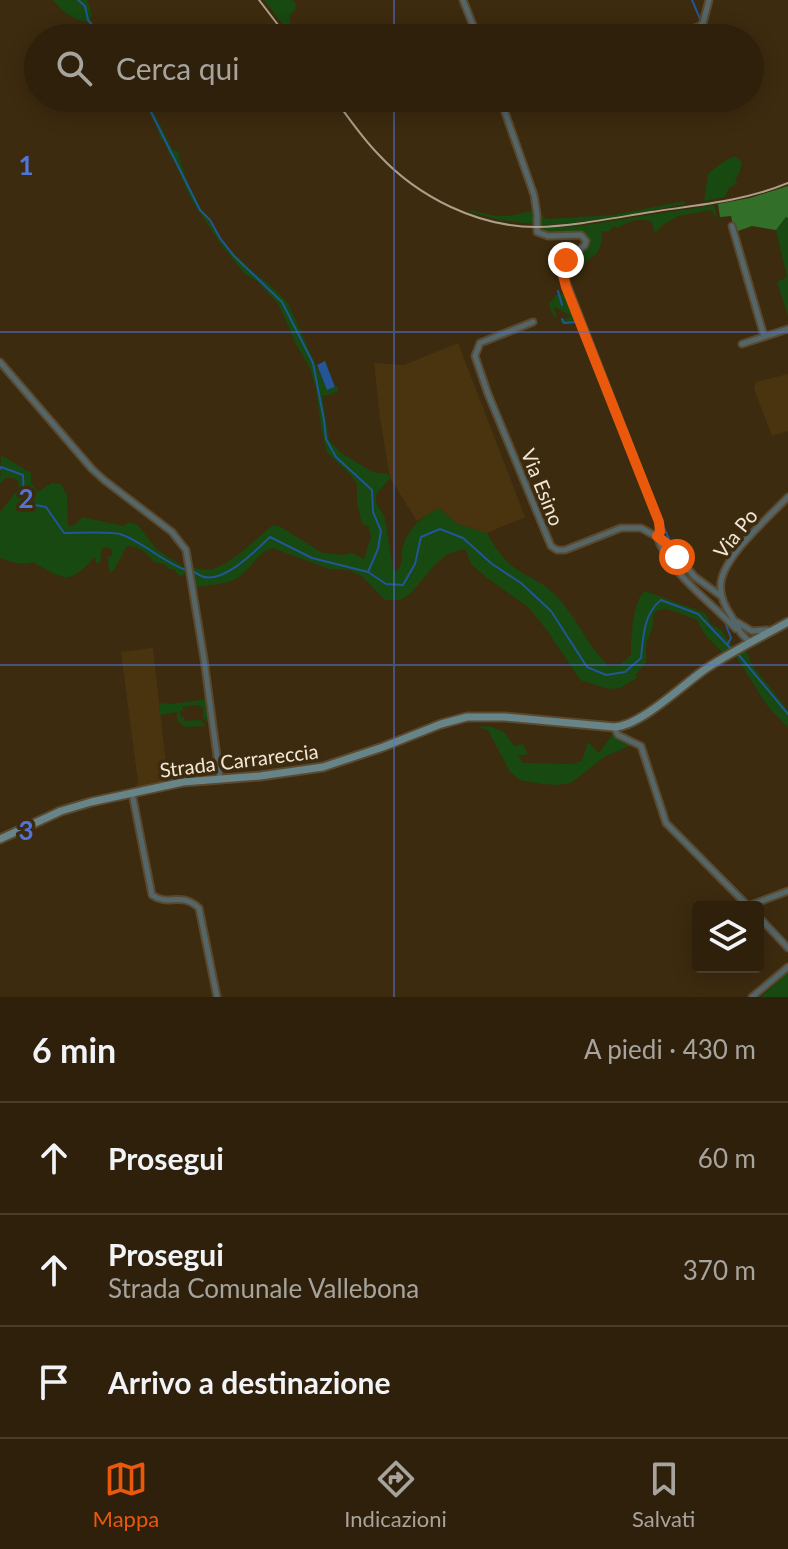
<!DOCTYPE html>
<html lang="it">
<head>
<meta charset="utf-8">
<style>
  body { margin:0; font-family:Lato,sans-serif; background:#3a2d19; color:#f1f3f6 }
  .controls { position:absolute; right:24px; bottom:24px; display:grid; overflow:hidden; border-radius:8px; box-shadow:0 4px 20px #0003 }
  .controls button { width:72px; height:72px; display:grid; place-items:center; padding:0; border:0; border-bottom:2px solid #493e2c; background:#2e200b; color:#f1f3f6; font:40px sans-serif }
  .stop { position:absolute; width:24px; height:24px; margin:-18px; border:6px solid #ea580c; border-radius:50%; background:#fff }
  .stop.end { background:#ea580c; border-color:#fff; box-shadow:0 2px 8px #0008 }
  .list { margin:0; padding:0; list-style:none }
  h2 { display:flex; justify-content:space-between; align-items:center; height:104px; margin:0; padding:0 32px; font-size:34px }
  h2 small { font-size:26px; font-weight:400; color:#a7a39d }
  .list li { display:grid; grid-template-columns:52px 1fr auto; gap:24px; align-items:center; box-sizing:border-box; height:112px; padding:0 32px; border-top:2px solid #493e2c }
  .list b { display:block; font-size:30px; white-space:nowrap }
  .list p { margin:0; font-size:26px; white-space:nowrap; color:#a7a39d }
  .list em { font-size:26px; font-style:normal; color:#a7a39d }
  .icon { flex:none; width:44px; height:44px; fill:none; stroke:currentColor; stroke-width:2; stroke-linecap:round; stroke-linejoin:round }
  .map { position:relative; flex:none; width:788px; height:997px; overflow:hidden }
  .search { position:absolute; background:#2e200b; box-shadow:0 4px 20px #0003; left:24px; right:24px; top:24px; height:88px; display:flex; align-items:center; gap:20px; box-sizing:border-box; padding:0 28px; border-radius:44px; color:#a7a39d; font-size:30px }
  .sheet { height:440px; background:#2e200b }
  nav { display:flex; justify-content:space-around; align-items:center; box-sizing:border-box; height:112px; border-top:2px solid #493e2c; background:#2e200b; font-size:22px; color:#a7a39d }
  nav a { display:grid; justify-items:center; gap:4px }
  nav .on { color:#ea580c }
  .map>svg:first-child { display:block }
  .built { fill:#4a340f }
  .green { fill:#174911 }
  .forest { fill:#32702a }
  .water { fill:#225698 }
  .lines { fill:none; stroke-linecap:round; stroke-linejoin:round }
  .stream { stroke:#225698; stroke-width:2 }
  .street-casing { stroke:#5a492f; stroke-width:9 }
  .secondary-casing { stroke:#5a492f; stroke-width:11 }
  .street { stroke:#546668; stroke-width:5 }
  .secondary { stroke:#678589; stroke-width:7 }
  .rail { stroke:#ac9f89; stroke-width:2 }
  .route { stroke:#ea580c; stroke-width:10 }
  .grid { fill:none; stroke:#5274d8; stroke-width:2; stroke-opacity:0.55 }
  .labels { text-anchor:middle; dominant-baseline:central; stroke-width:7; stroke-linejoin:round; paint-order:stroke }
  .street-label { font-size:20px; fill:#f2e7d6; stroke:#3d2b0f }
  .grid-label { font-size:26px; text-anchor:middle; font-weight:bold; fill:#5274d8; stroke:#3d2b0f; stroke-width:7; stroke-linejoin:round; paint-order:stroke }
</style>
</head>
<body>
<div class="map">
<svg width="788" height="997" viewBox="0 0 788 997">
  <rect width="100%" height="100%" fill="#3d2b0f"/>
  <path class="built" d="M458 343 525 517 487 533 457 524 439 508 417 521 390 478 380 418 374 363 404 365Z
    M788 374V431L772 436 754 389 756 382Z
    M153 648 168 782 135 789 138 782 121 652Z"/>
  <path class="green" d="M53 0H87L92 14 90 20 106 38H101L88 22 75 19 62 10Z
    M264 0H292L296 4 295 10 289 16 292 29 297 38H293Z
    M142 98H146L173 150 180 152 178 153C189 195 215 237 247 266 261 279 277 289 289 305L327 390 338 386V391L329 395H322L329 440 340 452 372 472 388 474 390 478 376 495V502L385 518 393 569 397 571C404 563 400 556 403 546 410 526 421 518 439 508L457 524 487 533C494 547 505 562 519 571 530 578 541 582 551 591 575 612 586 645 609 666H619L631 655C631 639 632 602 645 591L705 613 711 624 721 630 733 647 723 653 706 636 697 620 674 611 664 609 656 611 653 616V626L646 644V663L636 674 637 678 620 688 608 689 580 680 546 629 528 607 486 577 472 565 465 549 447 554 432 568 410 594 400 600H385L363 577 349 570 329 569 273 548C258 552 251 568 239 577 226 585 209 585 195 587L193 567C197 568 201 570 205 570 226 571 256 538 273 525L281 527 322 553 343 555 352 553 364 559 371 537 368 526 362 524 357 503V484L349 473 327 453 322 433 316 390 310 368 296 344 279 305 258 282 245 274 222 246 191 199 174 161 170 156 164 141 161 139 158 130Z
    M734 156 742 162 740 171 735 181 737 183 729 188 725 197 704 201 708 174 720 164Z
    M684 201 685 204C637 213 588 224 539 225L540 214 547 219 613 215Z
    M714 205 718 220 711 210 678 216 663 225 657 232 654 231 652 222C642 217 627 221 618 228L614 226 608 232 601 231C606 259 583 258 568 276L573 294C563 269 566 261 589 245V239L582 233 547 234 541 232 540 228 580 226Z
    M472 210C500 218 506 218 534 210V224L499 220 468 211Z
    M787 216 788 218V316L777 282 787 277 776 230Z
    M567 293 578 323 563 324 559 321 571 316 553 306 557 316 554 317 548 303 553 300 555 295Z
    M1 455 31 473V483L38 492 51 483 61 484 67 495 68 525 73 526 83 517 123 526 130 522 138 525 156 549 184 567 185 573 183 576 178 575 174 569H169L164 564 154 562C147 553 139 546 127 546L114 570 109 573 108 557 112 556V550L107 547 102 548 100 563H96L95 557C67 587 65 579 32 562 23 566 10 562 0 558V512L19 488 18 481 13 478H5L0 484Z
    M745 649 752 665 788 710V728L766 704 735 655Z
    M208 699 211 724 203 718V709L199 705 183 707V710L180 711 181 717H184V721L200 720 206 726 185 727 177 720V712L160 715 159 703 171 704Z
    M489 726 504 732 514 746 523 744 528 754 518 756 523 763 573 764 582 761 588 742 599 753 613 734 634 744 604 757 571 783 557 785 541 784 520 780 510 772 488 730 477 727Z
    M788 972V997H761Z"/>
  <path class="forest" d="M788 186V218L786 217 776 230 752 226 738 231 733 224 731 216 720 217 718 204 750 198Z"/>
  <path class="water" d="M325 361 335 387 327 390 317 365Z"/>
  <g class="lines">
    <path class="stream" d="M78 0 85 6 88 20 103 38
      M692 0 701 21
      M705 27 709 38
      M144 98 200 210 210 220 220 238 234 256 282 302 313 363 324 420 326 439 336 457 372 490 373 512 381 531 378 549 368 572 386 584 403 585 415 564 421 537 440 529 463 538 492 564 521 583 551 611 587 667 606 675 625 672 641 658C643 637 644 613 661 600L698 614 733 651
      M730 98 733 106
      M557 272 565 290
      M558 291 562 305
      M566 293 593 365 620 431
      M562 319 564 323 576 322
      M622 436 646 499
      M0 469 1 467 23 475 24 503 46 507 64 533C76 533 110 531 120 534 144 542 162 562 186 570
      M661 521 673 548
      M192 571C196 573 200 576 204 577 226 582 256 550 270 537L312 558 368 572
      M726 625 731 638 727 645
      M738 654 788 714"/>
    <defs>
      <path id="street" d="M463 0 478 38
        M670 38 700 26 703 23 709 0
        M500 98 534 195 537 214V232L548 236 581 235 586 241 585 245 564 263 563 274 659 522 660 532 657 536
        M732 226 764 336
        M533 322 480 343 475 356 488 394 551 546 557 550H565L621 528H641L663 540 695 577 721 596
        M742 344 788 329
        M0 362 92 469 104 480 172 532 186 550 204 659 220 779
        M657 537C671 575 709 600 736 629
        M737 622 752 631 768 630
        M751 642C740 636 738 627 732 617 725 607 719 595 721 582 725 555 769 517 788 497
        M614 727 618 735 641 746 666 823 749 907
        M132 793 152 895C169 907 180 891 199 908L217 997
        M748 906 788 891
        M758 916 788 948
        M752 997 788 967"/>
      <path id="secondary" d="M0 839 61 811 91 802 183 782 260 776 323 767 383 747 441 724 467 717H505L614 727C641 726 683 684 707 668 733 651 761 637 788 622"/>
    </defs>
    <use href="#street" class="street-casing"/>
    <use href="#secondary" class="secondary-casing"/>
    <use href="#street" class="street"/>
    <use href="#secondary" class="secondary"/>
    <path class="rail" d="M259 0 288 38
      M334 98C348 117 362 138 379 155 418 197 478 227 536 227 575 226 613 218 651 212 697 205 745 201 788 183"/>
  </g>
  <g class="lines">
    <path class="route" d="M566 260 562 271 566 287 659 522 660 532 657 536 666 543 677 557"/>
  </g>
  <path class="grid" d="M394 0V38M394 98V997M0 332H788M0 665H788"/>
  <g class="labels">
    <g class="street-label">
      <text transform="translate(543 487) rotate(68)">Via Esino</text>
      <text transform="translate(735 533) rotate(-51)">Via Po</text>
      <text transform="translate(239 760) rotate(-7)">Strada Carrareccia</text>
    </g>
  </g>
  <g class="grid-label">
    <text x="26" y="175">1</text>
    <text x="26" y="508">2</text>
    <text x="26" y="840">3</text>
  </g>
</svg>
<div class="controls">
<button><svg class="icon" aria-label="layers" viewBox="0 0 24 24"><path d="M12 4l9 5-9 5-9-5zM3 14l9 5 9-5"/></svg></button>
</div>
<div class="stop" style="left:677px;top:557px"></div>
<div class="stop end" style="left:566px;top:260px"></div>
<div class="search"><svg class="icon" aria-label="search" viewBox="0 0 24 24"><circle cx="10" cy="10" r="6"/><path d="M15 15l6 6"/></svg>Cerca qui</div>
</div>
<section class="sheet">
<h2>6 min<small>A piedi · 430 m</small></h2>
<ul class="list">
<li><svg class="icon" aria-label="ahead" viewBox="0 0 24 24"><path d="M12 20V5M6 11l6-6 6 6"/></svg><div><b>Prosegui</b></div><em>60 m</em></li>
<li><svg class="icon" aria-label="ahead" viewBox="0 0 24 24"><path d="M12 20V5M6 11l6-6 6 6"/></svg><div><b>Prosegui</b><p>Strada Comunale Vallebona</p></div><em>370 m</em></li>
<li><svg class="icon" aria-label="arrive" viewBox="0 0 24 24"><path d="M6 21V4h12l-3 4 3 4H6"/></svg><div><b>Arrivo a destinazione</b></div></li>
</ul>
</section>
<nav>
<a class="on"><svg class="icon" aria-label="map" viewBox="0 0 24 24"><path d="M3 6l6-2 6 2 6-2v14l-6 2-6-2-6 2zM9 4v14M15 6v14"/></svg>Mappa</a>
<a><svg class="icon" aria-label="directions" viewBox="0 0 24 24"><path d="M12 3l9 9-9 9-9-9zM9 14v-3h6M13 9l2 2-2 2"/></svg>Indicazioni</a>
<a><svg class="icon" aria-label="saved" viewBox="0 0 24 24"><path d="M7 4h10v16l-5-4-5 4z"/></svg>Salvati</a>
</nav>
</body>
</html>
